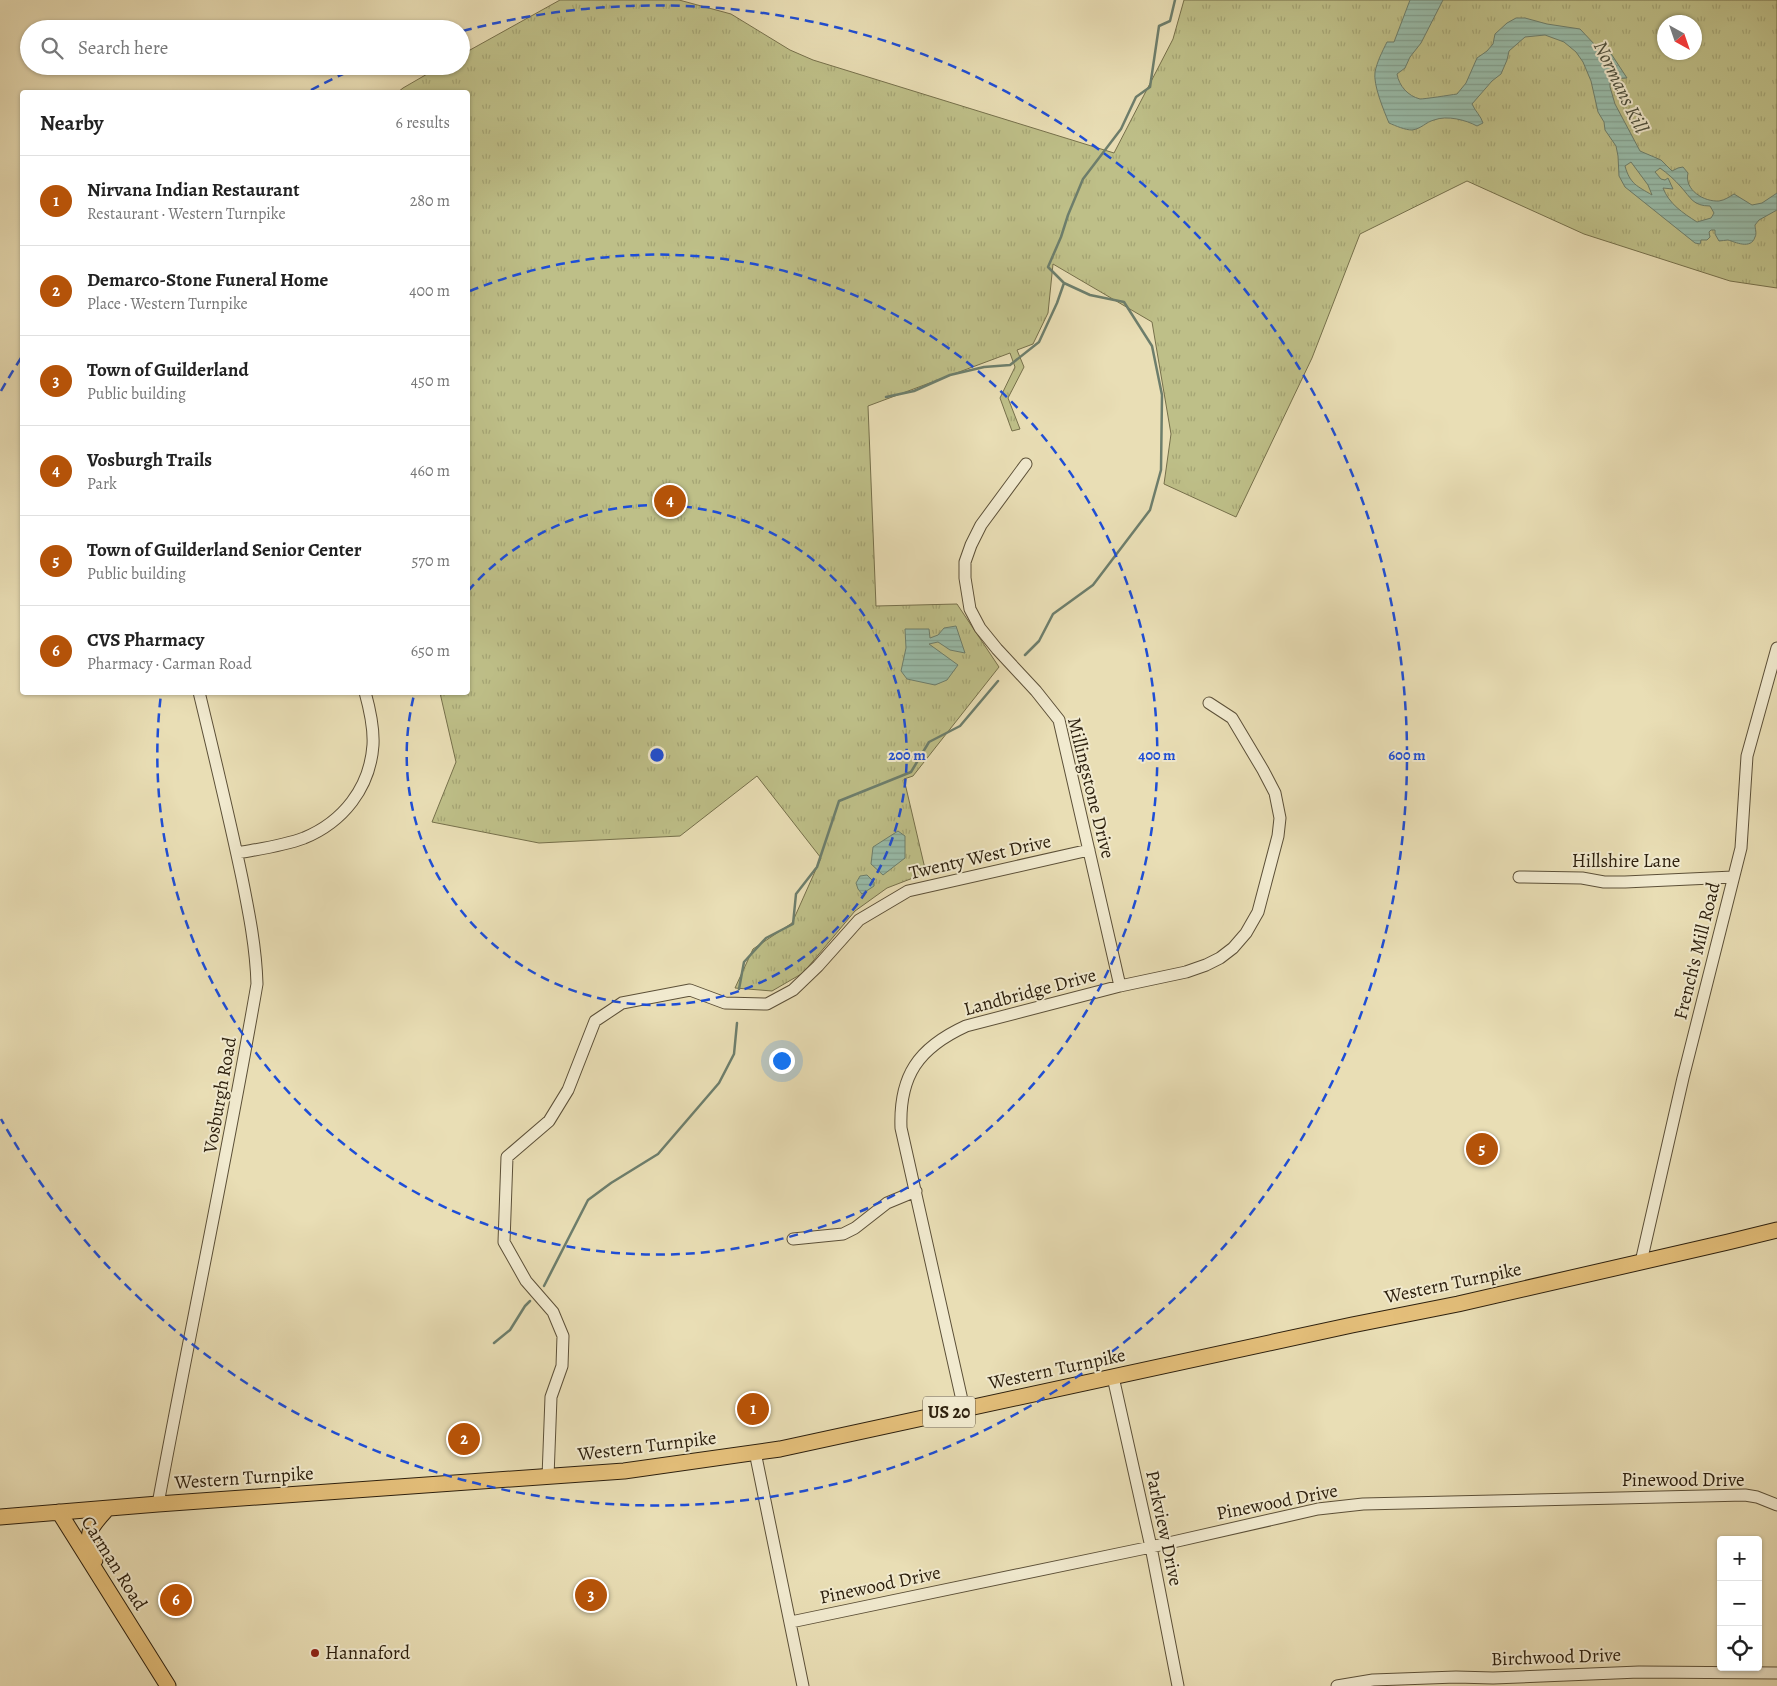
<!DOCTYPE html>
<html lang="en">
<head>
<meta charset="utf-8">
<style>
  body { margin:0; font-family:Alegreya,serif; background:#f6f6f6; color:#222 }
  .controls { position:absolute; right:15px; bottom:15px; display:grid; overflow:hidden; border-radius:5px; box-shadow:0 1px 4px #0004 }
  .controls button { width:45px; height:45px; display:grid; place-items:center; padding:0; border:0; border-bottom:1px solid #e0e0e0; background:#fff; color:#222; font:25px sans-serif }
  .compass { position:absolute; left:1657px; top:15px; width:45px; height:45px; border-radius:50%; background:#fff; box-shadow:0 1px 4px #0004; rotate:140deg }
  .you { position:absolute; left:781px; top:1060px; width:18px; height:18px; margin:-12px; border:4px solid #fff; border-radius:50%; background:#1a73e8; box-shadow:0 0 0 8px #1a73e833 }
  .badge { display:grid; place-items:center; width:32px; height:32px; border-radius:50%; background:#b45309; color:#fff; font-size:16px; font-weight:700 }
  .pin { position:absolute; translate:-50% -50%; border:2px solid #fff; box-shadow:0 1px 5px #0006 }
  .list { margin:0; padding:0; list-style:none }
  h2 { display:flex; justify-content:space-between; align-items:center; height:65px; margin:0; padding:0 20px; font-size:21px }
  h2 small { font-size:16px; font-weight:400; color:#767676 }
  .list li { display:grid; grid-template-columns:32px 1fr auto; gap:15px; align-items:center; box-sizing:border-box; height:90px; padding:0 20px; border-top:1px solid #e0e0e0 }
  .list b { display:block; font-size:19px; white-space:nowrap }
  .list p { margin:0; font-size:16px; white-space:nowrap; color:#767676 }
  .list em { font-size:16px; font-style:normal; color:#767676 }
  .icon { flex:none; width:28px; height:28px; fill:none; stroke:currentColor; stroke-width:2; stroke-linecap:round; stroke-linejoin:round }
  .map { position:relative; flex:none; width:1777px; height:1686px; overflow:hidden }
  .search { position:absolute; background:#fff; box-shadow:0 1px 4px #0004; left:20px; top:20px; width:450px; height:55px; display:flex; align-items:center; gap:12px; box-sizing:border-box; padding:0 18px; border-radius:28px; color:#767676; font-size:19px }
  .panel { position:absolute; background:#fff; box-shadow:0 1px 4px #0004; left:20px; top:90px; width:450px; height:605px; border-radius:5px }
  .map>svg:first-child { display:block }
  .park { fill:url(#park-tufts); stroke:#76704b; fill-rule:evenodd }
  .water { fill:url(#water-rules); stroke:#6d7e6c; fill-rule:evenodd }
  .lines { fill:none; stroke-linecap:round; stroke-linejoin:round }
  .stream { stroke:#6d7e6c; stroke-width:2.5 }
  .minor-casing { stroke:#5c5038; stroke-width:13 }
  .major-casing { stroke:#2d200e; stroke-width:17 }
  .minor { stroke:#f1eacf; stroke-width:11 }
  .major { stroke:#e4bf7a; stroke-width:15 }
  .ring { fill:none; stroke:#1d4ed8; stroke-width:2.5; stroke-dasharray:9 6 }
  .poi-dot { fill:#8f2418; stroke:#f1eacf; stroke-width:2 }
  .labels { text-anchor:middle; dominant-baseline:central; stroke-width:4; stroke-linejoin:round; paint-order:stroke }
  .shield { fill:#f1eacf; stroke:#685d48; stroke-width:1 }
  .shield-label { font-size:18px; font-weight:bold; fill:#2d200e }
  .street-label { font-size:19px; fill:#2d200e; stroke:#f1eacf }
  .poi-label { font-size:19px; fill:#2d200e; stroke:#f1eacf; text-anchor:start }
  .water-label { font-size:20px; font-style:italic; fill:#4d4f3d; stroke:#f1eacf }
  .centre { fill:#1d4ed8; stroke:#f1eacf; stroke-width:2.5 }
  .ring-label { font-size:15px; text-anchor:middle; font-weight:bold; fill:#1d4ed8; stroke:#f1eacf; stroke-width:4; stroke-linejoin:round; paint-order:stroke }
</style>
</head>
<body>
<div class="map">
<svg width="1777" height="1686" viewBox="0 0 1777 1686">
  <defs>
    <pattern id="park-tufts" width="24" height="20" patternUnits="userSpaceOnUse" patternTransform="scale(1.25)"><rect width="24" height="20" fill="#bebf88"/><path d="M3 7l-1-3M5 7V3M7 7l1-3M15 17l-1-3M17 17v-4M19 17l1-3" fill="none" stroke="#a4a474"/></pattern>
    <pattern id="water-rules" width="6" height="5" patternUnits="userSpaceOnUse" patternTransform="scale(1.25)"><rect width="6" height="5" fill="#98bcaa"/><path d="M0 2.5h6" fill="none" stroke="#83a191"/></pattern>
  </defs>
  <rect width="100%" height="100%" fill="#e9deb5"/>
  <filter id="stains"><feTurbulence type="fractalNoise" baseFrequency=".004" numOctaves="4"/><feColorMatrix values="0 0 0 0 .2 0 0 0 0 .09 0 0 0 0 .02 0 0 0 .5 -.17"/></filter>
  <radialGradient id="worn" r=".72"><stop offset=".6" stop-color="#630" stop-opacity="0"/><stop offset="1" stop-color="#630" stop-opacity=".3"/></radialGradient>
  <path class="park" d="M560 0H679L731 14 790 50 813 60 1114 153 1173 39 1184 0H1777V288L1730 281 1584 234 1467 181 1360 234 1312 358 1236 517 1164 484 1171 434 1152 322 1053 264 1048 313 1033 344 1017 350 1024 367 1008 398 1020 429 1012 431 1000 398 1015 367 1010 353 868 406 876 606 957 604 999 667 913 776 904 779 926 873 887 888 855 911 803 973 772 991 735 988 753 949 792 923 821 858 757 776 680 836 539 843 432 822 456 762 440 693 468 692V92H398L403 88 441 66H461V55ZM1664 22H1694V52H1664Z"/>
  <path class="water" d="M1410 0H1443L1421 43 1410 57 1405 68 1397 74C1399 86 1408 96 1420 99 1425 99 1450 95 1457 94L1466 83 1477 58 1487 51 1493 44 1495 34 1507 23 1516 18H1525L1547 24 1580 29 1597 47 1610 52 1627 78 1610 79V87L1615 104 1640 151 1661 160 1672 171 1678 168 1683 167 1688 173C1684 190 1704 202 1719 201 1725 200 1729 197 1734 194L1752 205 1762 203 1777 193V210L1759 220 1755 225C1755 228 1757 234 1755 237 1751 250 1735 242 1728 240 1725 240 1722 241 1719 241L1715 234V230H1711L1709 232 1710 237 1707 240H1701L1700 244 1695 243 1625 187 1619 176 1618 156 1616 146 1605 130 1604 122 1598 112 1591 81 1583 62 1576 52 1564 42 1545 35 1525 37 1509 51 1507 60 1501 74 1492 81 1472 104C1475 111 1481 116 1483 123L1477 126C1466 120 1447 115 1434 120 1426 122 1421 129 1412 130 1405 130 1396 126 1389 123 1384 111 1373 85 1375 72 1377 62 1382 52 1387 42H1394ZM1631 162 1648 185 1652 195C1637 186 1630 184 1625 166ZM1660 168C1667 173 1675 180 1681 187 1691 198 1693 206 1710 206L1714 213 1711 218 1697 222C1683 213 1669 204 1663 188L1673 189 1668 178 1665 180 1661 179 1655 172Z
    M956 626 965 653 950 650 938 642 929 644 958 665 947 680 935 685 907 679 901 671 906 648 905 629H929L930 638 938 635 944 628Z
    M898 831 905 836V858L883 875 871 864 873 847Z
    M867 875 874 882V886L862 894 858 889 856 883 860 876Z"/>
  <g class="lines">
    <path class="stream" d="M886 397 914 391 950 375 984 367 1010 365 1039 342 1057 303 1064 283 1048 267 1061 237 1068 215 1083 179 1121 129 1136 97 1150 87 1159 26 1170 21 1175 0
      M1025 655 1039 641 1053 614 1093 585 1150 510 1161 470 1162 395 1152 346 1124 302 1090 295 1064 283
      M739 989 744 962 766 938 793 924 796 894 817 867 839 801 911 772 929 742 960 726 998 681
      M544 1286 588 1200 611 1183 658 1154 719 1083 734 1054 737 1023
      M494 1343 510 1330 525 1306 530 1301"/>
    <defs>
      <path id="minor" d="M1026 464 981 525 971 545 965 562V578L970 609 980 628 997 649 1036 691 1059 720 1120 986
        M237 853C259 849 283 846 304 838 343 822 370 788 373 745 374 727 370 710 365 692
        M1519 877 1582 878 1604 882H1625L1733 877
        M793 1239 843 1234 855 1228 887 1203 916 1191
        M1641 1262 1683 1078 1741 848 1747 756 1777 648
        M1113 1377 1151 1547 1178 1686
        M964 1409 901 1128C899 1076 918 1048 966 1026L1120 986 1186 972 1206 965 1220 958 1233 948 1246 933 1258 912 1278 836 1280 818 1275 793 1263 770 1232 718 1209 703
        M755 1452 803 1686
        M548 1477 551 1397 562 1366 563 1336 553 1312 526 1281 504 1242 507 1157 549 1121 568 1090 595 1021 622 1003 690 990 725 1003 767 1004 793 990 818 966 859 920 908 891 1089 850
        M158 1504C190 1330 227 1158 257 984 256 948 249 913 242 878 229 816 214 754 199 692
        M791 1622 1151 1547 1318 1509 1363 1504 1745 1495 1757 1497 1777 1505
        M1337 1686 1373 1680 1456 1677 1493 1678 1639 1672 1777 1673"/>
      <path id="major" d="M59 1512 168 1686
        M0 1517 158 1504 624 1471 780 1449 1352 1325 1458 1304 1728 1242 1777 1230
        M95 1560C86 1531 87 1531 107 1509"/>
    </defs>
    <use href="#minor" class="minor-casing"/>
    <use href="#major" class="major-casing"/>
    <use href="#minor" class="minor"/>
    <use href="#major" class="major"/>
  </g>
  <g class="ring">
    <path d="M468 591A250 250 0 1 1 414 695"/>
    <path d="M470 291A500 500 0 1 1 161 694"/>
    <path d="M1 391A750 750 0 0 1 21 358M311 90A750 750 0 0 1 358 67M463 31A750 750 0 1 1 1 1119"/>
  </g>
  <circle class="poi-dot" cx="315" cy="1653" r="5"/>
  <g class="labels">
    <rect class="shield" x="923" y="1396.5" width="52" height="31" rx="4"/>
    <g class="shield-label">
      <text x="949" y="1412">US 20</text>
    </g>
    <g class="street-label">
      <text transform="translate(1091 788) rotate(76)">Millingstone Drive</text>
      <text transform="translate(980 857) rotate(-13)">Twenty West Drive</text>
      <text x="1626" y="861">Hillshire Lane</text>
      <text transform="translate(1697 951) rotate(-76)">French's Mill Road</text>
      <text transform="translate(1030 992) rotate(-15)">Landbridge Drive</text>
      <text transform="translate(220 1095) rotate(-80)">Vosburgh Road</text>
      <text transform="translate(1453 1283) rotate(-12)">Western Turnpike</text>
      <text transform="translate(1057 1369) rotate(-12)">Western Turnpike</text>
      <text transform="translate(647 1446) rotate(-7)">Western Turnpike</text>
      <text transform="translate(244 1478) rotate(-4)">Western Turnpike</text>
      <text x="1683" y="1480">Pinewood Drive</text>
      <text transform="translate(1277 1502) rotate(-11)">Pinewood Drive</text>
      <text transform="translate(1164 1528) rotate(78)">Parkview Drive</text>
      <text transform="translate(114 1563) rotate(58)">Carman Road</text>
      <text transform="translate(880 1585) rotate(-12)">Pinewood Drive</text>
      <text transform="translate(1556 1657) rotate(-2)">Birchwood Drive</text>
    </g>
    <g class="poi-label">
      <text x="325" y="1653">Hannaford</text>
    </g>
    <g class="water-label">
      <text transform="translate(1621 87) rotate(64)">Normans Kill</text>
    </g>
  </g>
  <circle cx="657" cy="755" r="8" class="centre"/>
  <g class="ring-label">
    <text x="907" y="760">200 m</text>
    <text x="1157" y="760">400 m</text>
    <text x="1407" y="760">600 m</text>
  </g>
  <rect width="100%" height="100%" filter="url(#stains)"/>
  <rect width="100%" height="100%" fill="url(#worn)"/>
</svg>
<div class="controls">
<button>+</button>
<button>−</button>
<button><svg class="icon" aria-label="locate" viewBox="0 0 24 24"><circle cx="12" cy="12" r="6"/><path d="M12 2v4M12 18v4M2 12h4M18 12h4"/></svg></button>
</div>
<svg class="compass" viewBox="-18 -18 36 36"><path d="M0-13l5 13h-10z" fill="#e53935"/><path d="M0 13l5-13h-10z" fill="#767676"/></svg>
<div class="you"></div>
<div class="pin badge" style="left:753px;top:1409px">1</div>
<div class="pin badge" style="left:464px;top:1439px">2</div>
<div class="pin badge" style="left:591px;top:1595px">3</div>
<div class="pin badge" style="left:670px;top:501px">4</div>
<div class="pin badge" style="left:1482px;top:1149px">5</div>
<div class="pin badge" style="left:176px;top:1600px">6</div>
<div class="search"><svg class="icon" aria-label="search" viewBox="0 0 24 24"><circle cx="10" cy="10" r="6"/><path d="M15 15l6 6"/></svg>Search here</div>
<section class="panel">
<h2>Nearby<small>6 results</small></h2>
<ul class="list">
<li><span class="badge">1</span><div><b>Nirvana Indian Restaurant</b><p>Restaurant · Western Turnpike</p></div><em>280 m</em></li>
<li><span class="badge">2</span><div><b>Demarco-Stone Funeral Home</b><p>Place · Western Turnpike</p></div><em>400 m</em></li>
<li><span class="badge">3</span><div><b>Town of Guilderland</b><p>Public building</p></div><em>450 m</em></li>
<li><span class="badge">4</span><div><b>Vosburgh Trails</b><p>Park</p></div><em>460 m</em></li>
<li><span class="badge">5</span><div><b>Town of Guilderland Senior Center</b><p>Public building</p></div><em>570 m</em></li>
<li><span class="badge">6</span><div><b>CVS Pharmacy</b><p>Pharmacy · Carman Road</p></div><em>650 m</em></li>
</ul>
</section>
</div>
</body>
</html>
